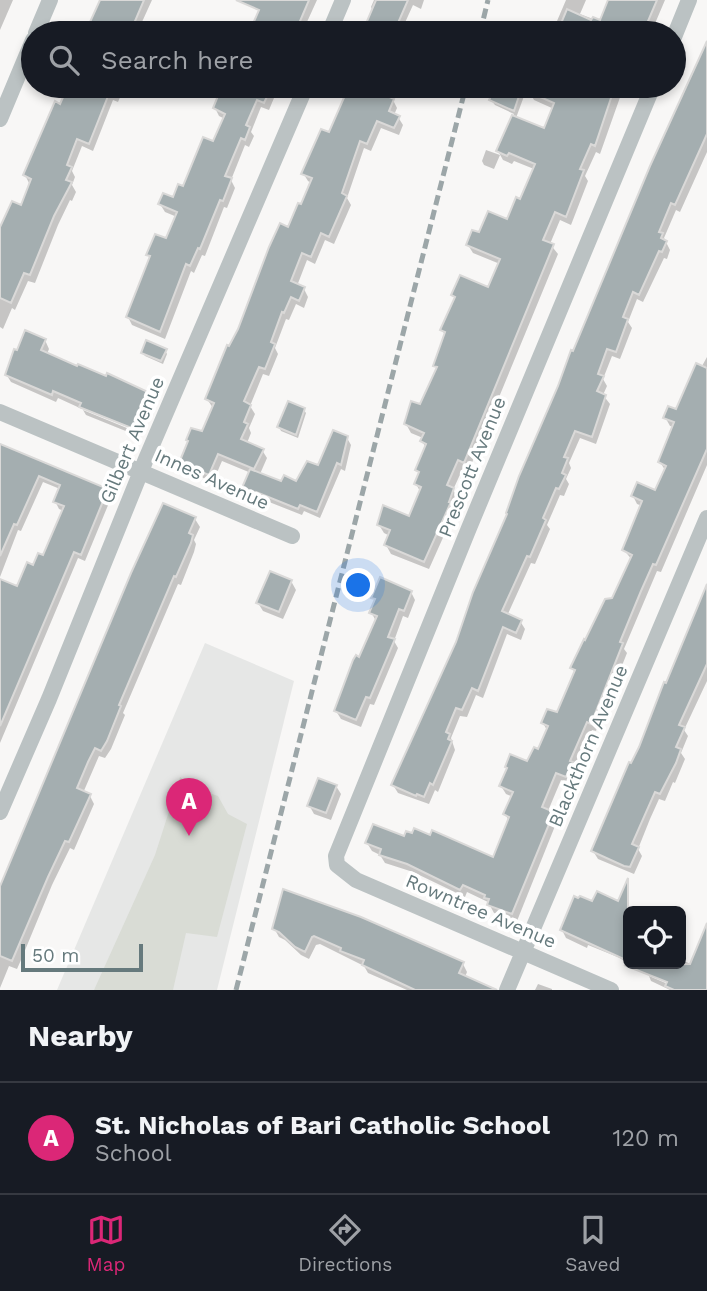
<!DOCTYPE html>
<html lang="en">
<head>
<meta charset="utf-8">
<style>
  body { margin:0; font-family:"Work Sans",sans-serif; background:#242831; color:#f1f3f6 }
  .controls { position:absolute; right:21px; bottom:21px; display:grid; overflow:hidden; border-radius:10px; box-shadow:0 4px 10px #0003 }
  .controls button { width:63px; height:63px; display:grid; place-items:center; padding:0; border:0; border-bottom:2px solid #363941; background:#171b24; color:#f1f3f6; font:35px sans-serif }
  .scale { position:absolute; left:21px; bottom:18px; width:122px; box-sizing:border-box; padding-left:7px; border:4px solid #667a7d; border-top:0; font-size:19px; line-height:24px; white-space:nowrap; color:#667a7d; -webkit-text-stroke:5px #fff; paint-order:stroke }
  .you { position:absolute; left:359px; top:586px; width:24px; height:24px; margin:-18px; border:5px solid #fff; border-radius:50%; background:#1a73e8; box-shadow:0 0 0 10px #1a73e833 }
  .badge { display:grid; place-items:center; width:46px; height:46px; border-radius:50%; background:#db2777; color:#fff; font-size:23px; font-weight:700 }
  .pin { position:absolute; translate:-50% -58px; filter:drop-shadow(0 2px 4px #0008) }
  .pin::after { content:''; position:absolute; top:37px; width:24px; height:21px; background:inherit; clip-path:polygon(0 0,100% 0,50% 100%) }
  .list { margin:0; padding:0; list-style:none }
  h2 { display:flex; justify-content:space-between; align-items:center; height:91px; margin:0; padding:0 28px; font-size:30px }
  h2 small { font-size:23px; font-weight:400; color:#9ea1a6 }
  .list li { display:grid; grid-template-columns:46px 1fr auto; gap:21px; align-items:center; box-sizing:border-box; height:112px; padding:0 28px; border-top:2px solid #363941 }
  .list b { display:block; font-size:26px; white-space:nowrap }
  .list p { margin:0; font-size:23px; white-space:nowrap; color:#9ea1a6 }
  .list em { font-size:23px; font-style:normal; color:#9ea1a6 }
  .icon { flex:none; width:38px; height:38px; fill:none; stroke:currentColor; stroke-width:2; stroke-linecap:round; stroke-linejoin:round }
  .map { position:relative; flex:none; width:707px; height:990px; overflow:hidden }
  .search { position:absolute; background:#171b24; box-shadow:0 4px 10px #0003; left:21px; right:21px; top:21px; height:77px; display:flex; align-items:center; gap:18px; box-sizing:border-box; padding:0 24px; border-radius:38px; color:#9ea1a6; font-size:26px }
  .sheet { height:203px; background:#171b24 }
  nav { display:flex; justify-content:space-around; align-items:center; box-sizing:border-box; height:98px; border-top:2px solid #363941; background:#171b24; font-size:19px; color:#9ea1a6 }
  nav a { display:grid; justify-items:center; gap:4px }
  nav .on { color:#db2777 }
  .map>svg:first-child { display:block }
  .built { fill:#e6e7e6 }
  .green { fill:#d9dcd5 }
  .shadow { fill:#0003; fill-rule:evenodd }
  .building { fill:#a4aeb0; stroke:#dad9d8; stroke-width:2 }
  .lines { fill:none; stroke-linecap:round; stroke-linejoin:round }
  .minor { stroke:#bbc2c3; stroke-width:16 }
  .rail { stroke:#9ca6a8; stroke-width:5; stroke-dasharray:10 5; stroke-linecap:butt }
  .labels { text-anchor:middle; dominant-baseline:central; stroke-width:7; stroke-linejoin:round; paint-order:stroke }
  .street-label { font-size:19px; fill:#667a7d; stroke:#fff }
</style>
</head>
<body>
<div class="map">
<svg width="707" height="990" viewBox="0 0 707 990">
  <rect width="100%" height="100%" fill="#f8f7f6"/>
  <path class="built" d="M205 643 294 681 217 990H57Z"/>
  <path class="green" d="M180 777 197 789 218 796 228 814 247 824 217 937 186 933 173 990H94L155 855Z"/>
  <path class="shadow" d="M0 0H13L0 30Z
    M99 0H152L137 33H86L100 3Z
    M263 0H317L302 33H257L254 26Z
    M374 0H424L421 9 413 5 403 27 408 33H364L373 11 371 7Z
    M566 0H586L580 14 601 22 609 0H665L651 33H559L561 27 557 21Z
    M707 43V152L680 212 676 210 664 238 670 250 667 259 664 258 643 302 637 299 628 322 632 328 620 359 612 356 603 379 607 386 603 395 610 404 596 444 580 438 569 463 571 468 566 479 569 484 564 496 560 495 547 525 550 529 535 564 531 563 507 616 520 621 525 629 521 640 507 634 483 698 476 695 467 717 460 716 451 738 455 750 438 792 435 790 429 804 398 793 393 785 457 643 574 354Z
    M69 86H125L118 102 113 100 93 151 82 146 72 171 75 177 72 185 76 192 72 201 70 200 58 225 35 283 28 281 15 310 12 308 3 329 0 327V233L22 207 29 183 25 175Z
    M224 86H279L269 110 261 107 251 132 254 136 249 147 245 145 231 180 235 188 227 208 224 207 205 256 202 255 194 273 191 271 165 339 132 325 128 317 150 259 148 255 167 240 177 217 165 212 160 204 174 199 214 143 225 119 219 116 215 108Z
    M351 86H388L384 96 393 100 397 108 394 115 398 117 403 125 399 135 381 128 371 151 364 148 347 198 351 205 334 244 325 240 315 264 307 260 297 286 304 289 308 297 304 308 296 304 289 320 286 319 275 348 278 354 269 376 263 374 250 406 255 414 249 428 251 433 247 443 262 450 267 458 260 474 282 484 297 483 319 467 347 438 351 445 345 471 341 469 320 518 304 511 302 515 259 498 258 501 247 497 243 490 251 473 222 461 213 482 186 471 181 463 203 433 213 408 207 399 311 183 308 181 303 173 329 134Z
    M494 86H528L530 89 531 86H554L553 88 572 96 576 86H624L600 154 596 152 585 176 588 181 571 225 560 220 550 244 558 254 469 470 463 468 453 490 458 498 454 513 429 569 391 554 386 545 390 536 384 533 379 525 410 518 421 493 416 484 420 474 417 470 426 448 422 441 423 438 411 433 406 424 421 406 438 370 435 366 445 335 442 330 456 300 453 295 489 290 500 264 473 253 468 245 480 235 507 221 521 201 534 169 514 161 512 164 503 160 498 151 514 114 495 105 491 100ZM527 88 534 100 554 109 545 131 516 118Z
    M486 150 500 155 494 169 484 165 482 161Z
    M45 340 49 349 47 354 148 394 153 402 141 430 82 406V409L58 398 56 402 11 382 6 374Z
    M165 350 167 354 163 364 145 356 143 353Z
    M707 357V465L661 572 657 571 624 649 627 653 596 731 592 730 574 769 576 771 571 784 561 780 548 811 552 813 557 821 517 921 494 913 488 902 467 892 465 897 413 872 385 863 380 855 372 851 367 843 405 838 494 860 509 821 505 814 513 797 506 794 501 786 539 752 548 732 543 723 558 714 575 673 572 668 613 600 632 560 624 550 642 506 637 504 633 496 656 493 665 470 660 462 674 427 670 426 665 417 677 411Z
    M83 410 139 433 138 436 86 415Z
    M304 410 306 413 298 438 281 431 279 427Z
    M0 445 107 491 111 498 85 561 78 558 0 743V581L18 589 44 558 64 511 59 509 55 501 60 489 43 482 21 531 18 530 0 577Z
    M195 519 200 527 194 540 196 544 194 552 181 585 178 584 123 713 125 715 111 749 105 758 99 756 83 793 90 796 94 804 74 850 70 848 52 885 21 960 17 969 9 966 0 988V889Z
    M291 581 296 590 283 619 263 611 258 603Z
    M707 591V681L684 730 688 736 681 753 685 759 675 783 673 782 665 801 659 799 650 819 638 849 642 856 634 874 598 859 593 851Z
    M411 592 415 600 408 618 403 616 394 641 398 648 374 705 370 704 361 727 341 719 336 711 376 621 371 612 376 602 373 598Z
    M336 786 341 794 331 820 314 814 309 805Z
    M593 903 627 907 629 911 628 964H681V960L691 964 707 927V990H670L651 981 649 976 675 987 676 983 648 972V975L636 970 620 958 588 945 587 948 566 938 562 930Z
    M274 928 463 964 467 972 465 977 481 990H407L368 973 364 966 320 944 316 945 309 959 301 955 285 940 279 937Z
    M538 984 552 989V990H535Z"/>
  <path class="building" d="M100 0H144L130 33H85Z
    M236 0H309L295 33H255L257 28 252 26 259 10Z
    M376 0H408L398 23 422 33H362Z
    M608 0H657L643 33H557L567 9 591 20 593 17 600 20Z
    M707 41V134L675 205 671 203 659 232 663 233 661 238 667 241 662 252 659 251 639 295 633 292 623 317 628 319 616 352 607 349 598 374 604 376 597 391 606 395 592 437 575 431 564 457 568 458 562 473 566 475 559 489 556 488 543 518 546 520 530 557 527 556 502 611 522 620 516 633 503 627 478 691 472 688 462 710 456 708 446 732 450 734 448 739 452 741 433 785 430 783 424 797 417 794 416 796 391 785 456 642 473 592 507 514 506 513 519 476 558 386 571 350 573 351 650 166Z
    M68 86H112L89 144 77 139 67 165 72 167 66 180 72 182 54 216 30 275 24 273 11 303 0 298V227L12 201 21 205 31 179 23 175 55 101 60 104Z
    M222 86H272L264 103 257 100 246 125 250 127 245 140 241 138 225 176 232 178 223 201 220 200 200 249 198 248 190 266 186 264 160 332 126 317 150 256 146 255 155 234 166 238 177 212 158 204 163 193 173 197 178 184 183 186 203 137 213 141 225 114 213 108Z
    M349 86H378L376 91 394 99 389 111 400 116 394 128 377 121 367 144 360 141 342 193 347 196 329 237 321 233 311 257 302 253 291 281 305 287 299 301 291 297 284 313 282 312 271 342 275 344 265 369 259 367 244 401 251 405 244 422 248 424 241 439 264 449 254 469 218 454 209 475 179 463 188 441 186 440 191 428 202 431 214 403 205 399 227 345 229 346 238 329 269 247 280 223 288 227 298 203 301 204 312 178 301 174 321 129 329 132Z
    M496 86H509L521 90 514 111 489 100Z
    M515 86H615L595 146 591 144 580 169 584 170 566 217 555 212 543 240 554 244 464 463 458 460 447 485 454 488 449 502H451L424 562 384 545 390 530 377 525 383 505 409 516 421 487 414 484 419 472 415 470 426 444 420 441 424 433 404 424 411 401 420 404 437 367 433 366 445 332 440 330 455 297 451 295 460 275 488 287 500 259 466 245 472 230 479 232 488 211 507 219 516 197 520 199 535 164 509 153 507 156 496 151 512 115 544 128 554 103Z
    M25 330 46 339 41 350 77 366 78 364 106 376 107 373 150 393 134 429 79 407 81 403 53 391 52 395 5 375 14 349 17 350Z
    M146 340 167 349 161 361 141 353Z
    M696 363 707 368V449L656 565 653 564 641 591 620 642 623 643 591 724 587 722 570 761 573 762 566 777 556 773 542 807 554 812 512 914 487 905 489 899 484 898 485 895 463 885 460 890 407 864 379 855 381 849 365 843 373 824 404 836 406 831 412 833 414 828 430 835 432 830 493 857 509 817 503 814 513 792 499 786 507 768 505 767 510 754 527 761 534 747 538 749 548 726 541 723 547 709 557 712 575 670 570 668 584 639 585 640 605 599 612 598 632 555 622 550 642 501 631 496 637 482 655 490 666 466 658 462 674 422 663 418 668 406 676 409Z
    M288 401 305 408 296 435 277 427Z
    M333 430 348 436 341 465 337 463 317 512 300 505 298 509 256 492 254 495 241 490 250 469 281 481 284 475 296 481 307 461 318 465Z
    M0 444 108 489 81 555 74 552 0 726V579L17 586 27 562 33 565 38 553 43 555 64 506 53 502 60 485 39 476 17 525 14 524 0 556Z
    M163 503 196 517 189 533 193 535 191 543 176 577 174 576 119 705 121 706 107 741 101 751 95 748 88 762 77 788 91 794 69 842 65 841 48 877 12 961 0 956V886L131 573Z
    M270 571 292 580 279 612 256 603Z
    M380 577 412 591 404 611 399 609 388 637 395 639 370 698 366 697 356 720 334 711 353 660 356 655 359 657 377 616 369 613 375 599 371 598Z
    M707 584V664L679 725 685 727 676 747 681 749 676 763 660 794 655 792 632 844 639 847 630 867 624 866 591 851 629 762 631 763 639 747 664 682 666 683Z
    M318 778 337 785 326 813 307 806Z
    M628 878V961L560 930 574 896 578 898 580 896 592 901 597 891 618 901Z
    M283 889 361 917 464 962 459 973 497 990H415L362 965 364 960 340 951 341 948 314 936 312 937 305 952 295 947 279 932 272 929Z
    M707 923V990H674L665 986 667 982 624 965 690 964Z"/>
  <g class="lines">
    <path class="minor" d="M36 33 50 0
      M329 33 343 0
      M674 37 689 0
      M0 119 33 40
      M0 412 292 536
      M0 812 49 699 146 459 306 86
      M507 990 707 518
      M611 990 356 880 337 865 336 856 469 528 653 86"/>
    <path class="rail" d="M480 33 488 0
      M236 990 466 86"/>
  </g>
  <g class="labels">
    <g class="street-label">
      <text transform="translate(132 440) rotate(-67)">Gilbert Avenue</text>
      <text transform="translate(472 467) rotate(-68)">Prescott Avenue</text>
      <text transform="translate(212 479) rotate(24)">Innes Avenue</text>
      <text transform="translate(588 746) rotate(-67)">Blackthorn Avenue</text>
      <text transform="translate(481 911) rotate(23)">Rowntree Avenue</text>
    </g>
  </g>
</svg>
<div class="controls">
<button><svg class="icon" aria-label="locate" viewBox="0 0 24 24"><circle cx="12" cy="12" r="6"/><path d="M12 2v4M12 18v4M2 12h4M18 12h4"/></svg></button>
</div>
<div class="scale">50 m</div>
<div class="you"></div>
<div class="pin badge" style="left:189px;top:836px">A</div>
<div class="search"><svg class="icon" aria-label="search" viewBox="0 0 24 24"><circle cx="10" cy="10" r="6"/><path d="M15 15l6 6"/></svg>Search here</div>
</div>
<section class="sheet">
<h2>Nearby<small></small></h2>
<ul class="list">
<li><span class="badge">A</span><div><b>St. Nicholas of Bari Catholic School</b><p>School</p></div><em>120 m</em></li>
</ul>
</section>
<nav>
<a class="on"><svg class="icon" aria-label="map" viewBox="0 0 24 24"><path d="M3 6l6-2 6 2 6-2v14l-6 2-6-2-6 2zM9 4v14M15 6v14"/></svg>Map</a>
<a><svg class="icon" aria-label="directions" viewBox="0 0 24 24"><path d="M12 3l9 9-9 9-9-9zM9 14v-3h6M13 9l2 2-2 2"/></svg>Directions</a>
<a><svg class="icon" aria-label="saved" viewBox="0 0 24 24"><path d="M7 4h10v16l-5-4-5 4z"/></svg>Saved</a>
</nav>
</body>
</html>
